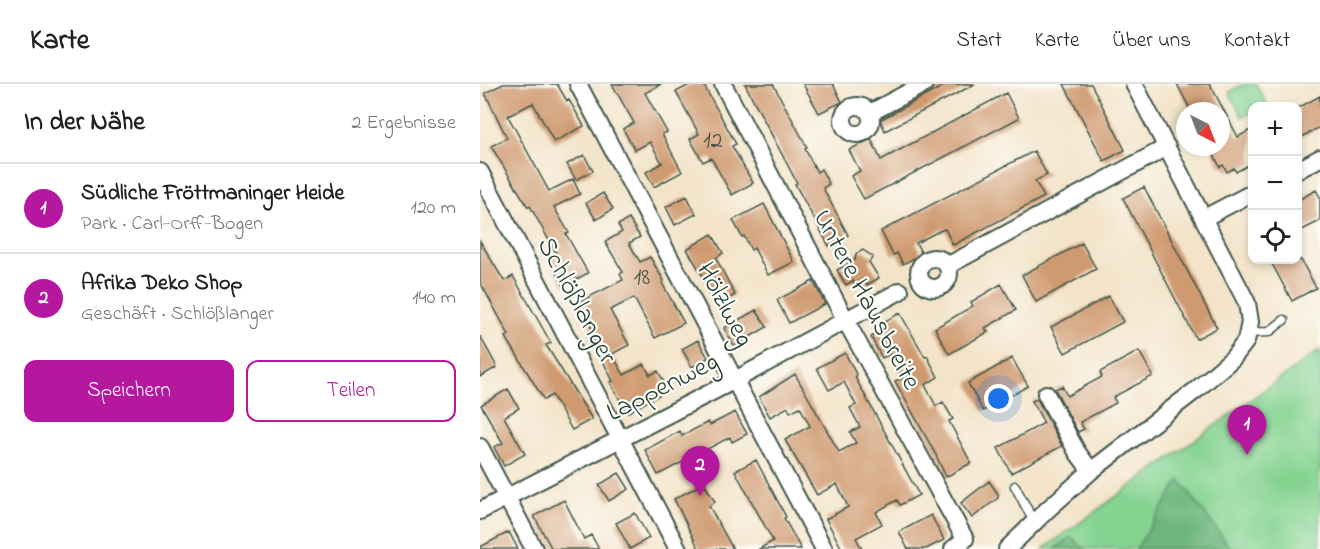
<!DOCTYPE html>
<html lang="de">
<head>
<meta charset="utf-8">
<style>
  body { margin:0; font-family:"Indie Flower",sans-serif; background:#f6f6f6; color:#202124 }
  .controls { position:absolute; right:18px; top:18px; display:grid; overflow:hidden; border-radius:12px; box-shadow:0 3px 9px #0003 }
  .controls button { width:54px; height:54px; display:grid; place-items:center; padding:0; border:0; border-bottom:2px solid #e0e0e0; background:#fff; color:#202124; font:30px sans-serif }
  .compass { position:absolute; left:696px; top:18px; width:54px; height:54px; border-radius:50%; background:#fff; box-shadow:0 3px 9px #0003; rotate:138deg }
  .you { position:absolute; left:519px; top:315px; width:21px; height:21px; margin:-15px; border:4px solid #fff; border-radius:50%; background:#1a73e8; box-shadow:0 0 0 9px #1a73e833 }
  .badge { display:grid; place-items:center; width:39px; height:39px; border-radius:50%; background:#b5179e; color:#fff; font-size:20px; font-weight:700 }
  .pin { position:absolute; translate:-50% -50px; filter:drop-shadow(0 2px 3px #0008) }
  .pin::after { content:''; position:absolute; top:32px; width:21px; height:18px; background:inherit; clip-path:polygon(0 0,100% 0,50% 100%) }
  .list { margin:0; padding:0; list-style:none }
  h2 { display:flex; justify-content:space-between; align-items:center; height:78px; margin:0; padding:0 24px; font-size:26px }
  h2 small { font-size:20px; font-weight:400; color:#757577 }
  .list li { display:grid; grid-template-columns:39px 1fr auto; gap:18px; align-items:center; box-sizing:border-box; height:90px; padding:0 24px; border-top:2px solid #e0e0e0 }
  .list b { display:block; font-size:22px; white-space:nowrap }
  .list p { margin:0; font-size:20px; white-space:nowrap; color:#757577 }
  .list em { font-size:20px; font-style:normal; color:#757577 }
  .actions { display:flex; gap:12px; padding:18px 24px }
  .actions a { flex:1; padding:14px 0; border:2px solid #b5179e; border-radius:12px; text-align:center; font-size:21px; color:#b5179e }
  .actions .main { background:#b5179e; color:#fff }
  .icon { flex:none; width:33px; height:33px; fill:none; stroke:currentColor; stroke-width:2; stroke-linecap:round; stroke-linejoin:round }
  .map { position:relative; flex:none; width:840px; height:465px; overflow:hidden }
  header { display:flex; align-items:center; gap:36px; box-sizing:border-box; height:84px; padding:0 30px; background:#fff; border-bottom:2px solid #e0e0e0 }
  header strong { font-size:28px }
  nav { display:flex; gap:33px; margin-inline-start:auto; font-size:21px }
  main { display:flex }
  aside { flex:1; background:#fff }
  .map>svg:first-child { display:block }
  .green { fill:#85d391; stroke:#528862; stroke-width:1.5 }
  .forest { fill:#6cb57b; stroke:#467958; stroke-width:1.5 }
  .building { fill:#cf9a70 }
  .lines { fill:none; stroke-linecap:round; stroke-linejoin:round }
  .lane-casing { stroke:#3f564a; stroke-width:11 }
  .street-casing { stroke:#3f564a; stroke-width:20 }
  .lane { stroke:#fff; stroke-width:8 }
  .street { stroke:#fff; stroke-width:16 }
  .labels { text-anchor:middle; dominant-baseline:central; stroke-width:4.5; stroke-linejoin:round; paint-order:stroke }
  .number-label { font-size:24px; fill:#4b5443 }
  .street-label { font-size:27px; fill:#1f3d34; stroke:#fdfcf7 }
</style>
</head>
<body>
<header>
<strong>Karte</strong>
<nav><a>Start</a><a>Karte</a><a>Über uns</a><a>Kontakt</a></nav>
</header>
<main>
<aside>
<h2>In der Nähe<small>2 Ergebnisse</small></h2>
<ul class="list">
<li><span class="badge">1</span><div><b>Südliche Fröttmaninger Heide</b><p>Park · Carl-Orff-Bogen</p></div><em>120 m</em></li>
<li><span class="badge">2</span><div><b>Afrika Deko Shop</b><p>Geschäft · Schlößlanger</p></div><em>140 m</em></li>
</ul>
<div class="actions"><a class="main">Speichern</a><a>Teilen</a></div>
</aside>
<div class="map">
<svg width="840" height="465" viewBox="0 0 840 465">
  <rect width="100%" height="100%" fill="#fdfcf7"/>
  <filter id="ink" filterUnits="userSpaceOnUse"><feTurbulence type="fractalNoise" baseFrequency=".0167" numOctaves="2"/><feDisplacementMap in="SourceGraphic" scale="12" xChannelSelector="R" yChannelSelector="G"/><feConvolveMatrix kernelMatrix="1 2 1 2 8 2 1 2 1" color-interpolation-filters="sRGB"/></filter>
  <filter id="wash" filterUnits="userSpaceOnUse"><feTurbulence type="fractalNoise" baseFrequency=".008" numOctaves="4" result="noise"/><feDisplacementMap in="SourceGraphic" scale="24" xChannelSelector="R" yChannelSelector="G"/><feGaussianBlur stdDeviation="1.35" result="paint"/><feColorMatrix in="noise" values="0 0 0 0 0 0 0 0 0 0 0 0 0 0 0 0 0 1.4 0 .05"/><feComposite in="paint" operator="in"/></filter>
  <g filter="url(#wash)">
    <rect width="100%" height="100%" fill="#f3e4c9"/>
    <path class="green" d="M764 0H776L787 20 783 22H772V28L762 33 749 8Z
      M840 266V465H563L826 276Z"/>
    <path class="forest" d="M700 396 751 465H656Z
      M591 453 605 465H575Z"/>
    <g id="blocks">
      <path class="building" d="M23 0H77L87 17 89 16 104 42 74 58 53 19 28 32 69 107 93 95 100 110 74 123 89 149 86 150 108 189 84 202 69 175 77 171 50 122 48 123 11 62 27 54 5 9Z
        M132 0H181L165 9 187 48 182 50 202 88 174 103 166 88 182 79 170 58 155 66 143 45 154 39Z
        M211 0H223L256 60 252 62 273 99 252 111 231 74 223 78 210 55 219 50 196 8Z
        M265 0H293L327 63 325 65 337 88 341 85 349 100 343 104 368 151 349 162 315 100 317 99Z
        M323 0H353L362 18 339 29Z
        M467 0H495L405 47 400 36Z
        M584 0H611L645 66 624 77Z
        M697 0H730L758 53 772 45V79L756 88 754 84 747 88 743 81 740 83 730 63H741V27H711Z
        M526 9 539 34 384 115 371 92 380 87 369 66 391 55 401 76Z
        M840 12V43L818 55V24Z
        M554 67 567 91 555 97 564 113 473 161 465 145 459 147 436 159 442 170 423 180 417 169 413 171 401 147Z
        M104 71 113 87 96 96 87 80Z
        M664 103 737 244 716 255 643 114Z
        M836 106 840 113V137L818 148V116Z
        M123 109 133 125 116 136 106 119Z
        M207 112 216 130 195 141 186 123Z
        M284 120 314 178 288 191 274 164 271 166 264 152 262 153 253 136Z
        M149 135 160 153 149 159 160 178 170 173 184 197 182 199 204 239 175 254 154 214 130 226 149 261 132 270 144 291 164 280 170 291 178 287 188 306 147 329 130 298 133 297 110 251 114 249 99 218 143 196 140 190 143 188 125 158 142 148 138 141Z
        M232 150 243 169 236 174 255 211 236 222 227 204 229 203 207 165Z
        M0 157 24 197 33 192 71 259 66 261 112 335 92 346 72 311 64 316 26 253 29 251 0 198Z
        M602 159 616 185 556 218 542 191Z
        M383 166 393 173 389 178 399 194 387 201 383 195 375 200 373 197 366 201 357 186 375 176 376 170Z
        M790 176H821L836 204 812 217Z
        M333 197 345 220 309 239 297 216Z
        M521 200 536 226 505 244 508 248 469 270 455 244 493 222 491 218Z
        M629 212 643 238 585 269 571 243Z
        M276 226 287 243 254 262 244 244Z
        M420 229 445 273 447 272 458 293 445 301 456 322 463 318 473 335 469 337 491 379 466 393 455 369 415 297 423 294 410 270 402 274 391 253 402 247 398 241Z
        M0 252 17 283 0 293Z
        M218 256 228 274 212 283 202 265Z
        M659 267 673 292 633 313 636 319 600 338 604 345 598 348 575 305 582 302 587 312 622 293 620 288Z
        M365 269 377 292 375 293 439 411 420 421 417 416 396 428 402 440 376 454 382 465H362L346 435 368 423 357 400 337 411 305 356 330 342 320 323 310 328 308 323 290 333 279 313 315 290 359 368 376 359 370 348 380 343 370 324 376 321 364 298 349 306 337 284Z
        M532 274 548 302 503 327 488 299Z
        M28 305 39 324 24 333 45 370 24 382 14 363 23 359 1 321Z
        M557 315 582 362 531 389 518 364 564 339 552 317Z
        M255 328 267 350 252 358 250 353 178 391 165 366 200 347 202 352 228 338 230 341Z
        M276 376 306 433 304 434 321 465H279L293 457 255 387Z
        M139 389 149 405 129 417 119 401Z
        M509 397 518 410V414L492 434 481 419Z
        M224 399 235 418 229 422 253 465H219L194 415Z
        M84 416 104 455 111 451 119 465H72L54 432Z
        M155 429 169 454 150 465 136 439Z
        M451 431 464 456 446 465H428L419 448Z
        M29 448 38 465H0V463Z"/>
    </g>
  </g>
  <g filter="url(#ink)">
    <use href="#blocks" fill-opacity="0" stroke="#3f564a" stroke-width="1.5"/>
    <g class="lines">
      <defs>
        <path id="lane" d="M767 249 789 248 804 236
          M535 402 554 438"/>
        <path id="street" d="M98 0 344 465
          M243 0 366 237 485 455 473 465
          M363 36a14 14 0 1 1 28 0a14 14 0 1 1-28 0Z
          M390 29 444 0
          M818 86 840 74
          M0 88 198 465
          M724 134 772 109
          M439 189a15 15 0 1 1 30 0a15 15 0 1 1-30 0Z
          M467 182 687 63
          M566 310 597 368 611 387
          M0 363 54 465
          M0 427 255 296 420 207
          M527 465 568 425 611 387 716 306 753 274 766 257 770 238 767 219 654 0"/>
      </defs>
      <use href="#lane" class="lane-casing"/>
      <use href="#street" class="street-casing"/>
      <use href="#lane" class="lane"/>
      <use href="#street" class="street"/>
    </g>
  </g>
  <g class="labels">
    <g class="number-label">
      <text x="233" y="57">12</text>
      <text x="162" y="194">18</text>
    </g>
    <g class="street-label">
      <text transform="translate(386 216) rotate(62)">Untere Hausbreite</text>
      <text transform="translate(96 217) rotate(62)">Schlößlanger</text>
      <text transform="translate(244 221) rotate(62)">Hölzlweg</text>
      <text transform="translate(183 304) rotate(-27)">Lappenweg</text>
    </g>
  </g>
</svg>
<div class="controls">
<button>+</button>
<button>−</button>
<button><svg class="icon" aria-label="locate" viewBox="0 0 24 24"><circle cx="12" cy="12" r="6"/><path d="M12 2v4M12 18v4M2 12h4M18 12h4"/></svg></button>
</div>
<svg class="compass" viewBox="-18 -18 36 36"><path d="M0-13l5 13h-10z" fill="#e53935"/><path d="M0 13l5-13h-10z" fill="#757577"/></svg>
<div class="you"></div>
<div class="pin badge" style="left:767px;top:371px">1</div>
<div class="pin badge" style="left:220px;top:412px">2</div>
</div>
</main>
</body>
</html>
